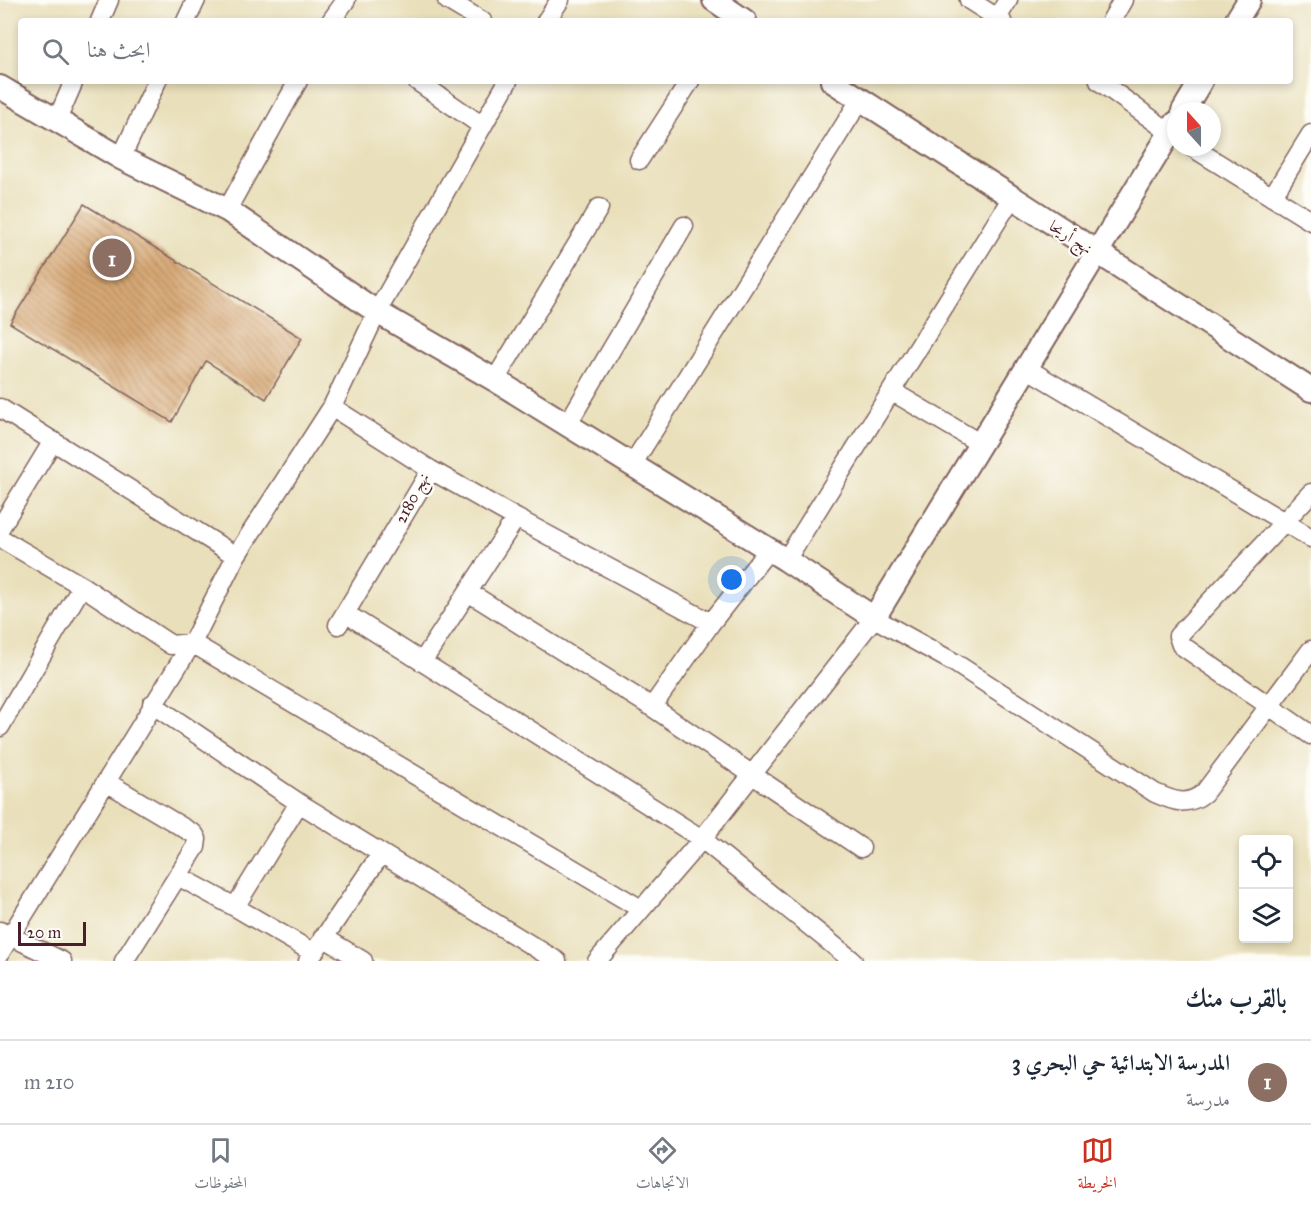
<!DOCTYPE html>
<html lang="ar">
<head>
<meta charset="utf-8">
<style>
  body { margin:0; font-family:"IM FELL Great Primer",Amiri,serif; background:#f6f6f7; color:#1f2937; direction:rtl }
  .controls { position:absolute; right:18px; bottom:18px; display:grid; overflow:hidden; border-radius:6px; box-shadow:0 3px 9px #0003 }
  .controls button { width:54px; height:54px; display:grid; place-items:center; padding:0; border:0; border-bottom:2px solid #e0e1e3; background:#fff; color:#1f2937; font:30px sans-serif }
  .compass { position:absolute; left:1167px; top:102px; width:54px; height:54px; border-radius:50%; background:#fff; box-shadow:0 3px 9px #0003; rotate:339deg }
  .scale { position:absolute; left:18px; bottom:15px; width:68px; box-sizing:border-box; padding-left:6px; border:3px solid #4a1f2b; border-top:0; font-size:16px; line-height:21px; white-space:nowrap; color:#4a1f2b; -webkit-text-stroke:4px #fdfcf7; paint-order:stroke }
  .you { position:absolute; left:732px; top:580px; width:21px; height:21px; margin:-15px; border:4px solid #fff; border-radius:50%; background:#1a73e8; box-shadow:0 0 0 9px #1a73e833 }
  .badge { display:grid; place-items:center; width:39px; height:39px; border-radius:50%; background:#c8321e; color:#fff; font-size:20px; font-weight:700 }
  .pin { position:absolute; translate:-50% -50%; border:3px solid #fff; box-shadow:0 2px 6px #0006 }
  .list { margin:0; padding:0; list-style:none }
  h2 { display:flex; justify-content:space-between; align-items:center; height:78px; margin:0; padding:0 24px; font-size:26px }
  h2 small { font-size:20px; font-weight:400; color:#747a83 }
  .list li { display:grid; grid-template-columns:39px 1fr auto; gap:18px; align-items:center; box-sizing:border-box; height:84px; padding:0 24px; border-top:2px solid #e0e1e3 }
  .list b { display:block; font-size:22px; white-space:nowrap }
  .list p { margin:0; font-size:20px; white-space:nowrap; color:#747a83 }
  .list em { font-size:20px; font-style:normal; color:#747a83 }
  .icon { flex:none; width:33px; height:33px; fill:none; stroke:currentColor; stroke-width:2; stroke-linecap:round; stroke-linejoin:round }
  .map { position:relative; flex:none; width:1311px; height:961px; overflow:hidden; direction:ltr }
  .search { position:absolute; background:#fff; box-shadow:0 3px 9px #0003; left:18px; right:18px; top:18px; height:66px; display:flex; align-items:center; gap:15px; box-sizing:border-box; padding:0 21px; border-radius:6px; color:#747a83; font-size:22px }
  .sheet { height:162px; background:#fff }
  nav { display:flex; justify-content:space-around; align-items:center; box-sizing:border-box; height:84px; border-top:2px solid #e0e1e3; background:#fff; font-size:16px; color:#747a83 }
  nav a { display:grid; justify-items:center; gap:3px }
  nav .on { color:#c8321e }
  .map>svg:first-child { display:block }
  .building { fill:url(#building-back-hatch) }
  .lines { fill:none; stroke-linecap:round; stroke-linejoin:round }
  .minor-casing { stroke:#82625d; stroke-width:21 }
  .tertiary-casing { stroke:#82625d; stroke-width:26 }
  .minor { stroke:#fff; stroke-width:18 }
  .tertiary { stroke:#fff; stroke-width:22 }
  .labels { text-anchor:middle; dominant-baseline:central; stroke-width:4.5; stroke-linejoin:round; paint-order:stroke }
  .street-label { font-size:16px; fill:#4a1f2b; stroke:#fdfcf7 }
</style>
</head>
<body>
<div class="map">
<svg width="1311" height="961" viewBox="0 0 1311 961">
  <defs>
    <pattern id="building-back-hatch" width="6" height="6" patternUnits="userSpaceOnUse" patternTransform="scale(1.5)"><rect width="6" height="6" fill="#d7a874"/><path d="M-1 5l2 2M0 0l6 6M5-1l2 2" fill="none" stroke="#b0885f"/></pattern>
  </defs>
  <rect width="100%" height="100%" fill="#fdfcf7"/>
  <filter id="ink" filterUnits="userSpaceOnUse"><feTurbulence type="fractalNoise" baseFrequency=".0167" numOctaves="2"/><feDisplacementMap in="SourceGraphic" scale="12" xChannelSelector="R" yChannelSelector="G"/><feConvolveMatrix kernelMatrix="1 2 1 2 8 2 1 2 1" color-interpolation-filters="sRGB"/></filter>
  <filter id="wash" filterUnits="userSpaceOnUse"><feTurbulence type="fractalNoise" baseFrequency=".008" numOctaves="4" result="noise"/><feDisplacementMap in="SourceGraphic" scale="24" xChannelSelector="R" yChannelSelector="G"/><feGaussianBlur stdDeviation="1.35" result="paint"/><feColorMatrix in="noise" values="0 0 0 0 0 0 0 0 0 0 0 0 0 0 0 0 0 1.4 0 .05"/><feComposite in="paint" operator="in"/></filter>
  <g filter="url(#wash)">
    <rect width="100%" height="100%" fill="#e9dfba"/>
    <g id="blocks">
      <path class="building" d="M84 204 302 338 266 399 206 361 172 422 10 323Z"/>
    </g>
  </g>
  <g filter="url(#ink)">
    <use href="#blocks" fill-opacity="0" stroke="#82625d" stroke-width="1.5"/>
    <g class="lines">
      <defs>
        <path id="minor" d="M447 0 482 21
          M969 0 1002 21
          M997 18 1008 0
          M100 21 109 0
          M186 21 196 0
          M331 21 346 0
          M546 21 560 0
          M1111 21 1123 0
          M417 81 481 125
          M1099 81 1176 137
          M57 120 74 81
          M1192 147 1311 221
          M121 158 157 81
          M639 160 690 81
          M1272 197 1311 134
          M227 210 298 81
          M1026 368 1311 538
          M495 380 599 208
          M893 392 981 444
          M332 407 431 470 338 625
          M0 408 236 556
          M567 425 684 226
          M632 465 860 100
          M1311 493 1178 636 1181 645 1311 735
          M516 518 711 623
          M0 528 53 441
          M0 538 82 586 171 645 192 643 641 909
          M769 549 711 623 652 707 861 848
          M786 560 1011 199
          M468 592 652 707
          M345 613 702 839 853 961
          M422 662 516 518 431 470
          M152 704 299 803 557 961
          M0 727 82 586
          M108 783 194 834 197 839 196 847 124 961
          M299 803 235 907 314 953
          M178 876 235 907
          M0 931 62 961
          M323 937 363 961
          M0 953 192 643 236 556 332 407 377 312 508 81
          M308 961 381 854
          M597 961 702 839 874 618 955 663 1155 793C1173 801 1187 807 1204 793L1311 650"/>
        <path id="tertiary" d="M714 0 745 21
          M1236 21 1249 0
          M832 81 1311 390
          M0 87 121 158 227 210 377 312 495 380 786 560 874 618 1176 123
          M1183 111 1201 81"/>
      </defs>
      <use href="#minor" class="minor-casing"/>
      <use href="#tertiary" class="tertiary-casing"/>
      <use href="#minor" class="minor"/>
      <use href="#tertiary" class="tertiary"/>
    </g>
  </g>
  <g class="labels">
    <g class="street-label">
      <text transform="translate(1071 237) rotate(33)">نهج أريحا</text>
      <text transform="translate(412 498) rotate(-62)">نهج 2180</text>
    </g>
  </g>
</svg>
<div class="controls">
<button><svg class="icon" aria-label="locate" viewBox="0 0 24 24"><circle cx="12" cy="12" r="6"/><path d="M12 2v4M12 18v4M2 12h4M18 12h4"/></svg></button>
<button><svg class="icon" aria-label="layers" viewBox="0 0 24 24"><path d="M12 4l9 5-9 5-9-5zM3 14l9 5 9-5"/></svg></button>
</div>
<svg class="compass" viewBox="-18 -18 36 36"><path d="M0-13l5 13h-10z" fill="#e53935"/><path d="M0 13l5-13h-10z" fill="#747a83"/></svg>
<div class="scale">20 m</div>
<div class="you"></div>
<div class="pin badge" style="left:112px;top:258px;background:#8d6e63">1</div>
<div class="search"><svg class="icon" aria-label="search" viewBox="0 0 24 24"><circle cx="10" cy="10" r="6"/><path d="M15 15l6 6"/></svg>ابحث هنا</div>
</div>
<section class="sheet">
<h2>بالقرب منك<small></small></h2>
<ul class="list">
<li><span class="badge" style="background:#8d6e63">1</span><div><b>المدرسة الابتدائية حي البحري 3</b><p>مدرسة</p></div><em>210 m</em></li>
</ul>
</section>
<nav>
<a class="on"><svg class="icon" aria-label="map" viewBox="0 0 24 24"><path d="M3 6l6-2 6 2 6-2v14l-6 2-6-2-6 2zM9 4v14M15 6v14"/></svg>الخريطة</a>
<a><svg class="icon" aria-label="directions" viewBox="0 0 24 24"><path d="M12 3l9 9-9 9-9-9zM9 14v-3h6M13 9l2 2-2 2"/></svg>الاتجاهات</a>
<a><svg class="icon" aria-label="saved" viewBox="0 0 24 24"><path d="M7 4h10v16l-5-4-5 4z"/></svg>المحفوظات</a>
</nav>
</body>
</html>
